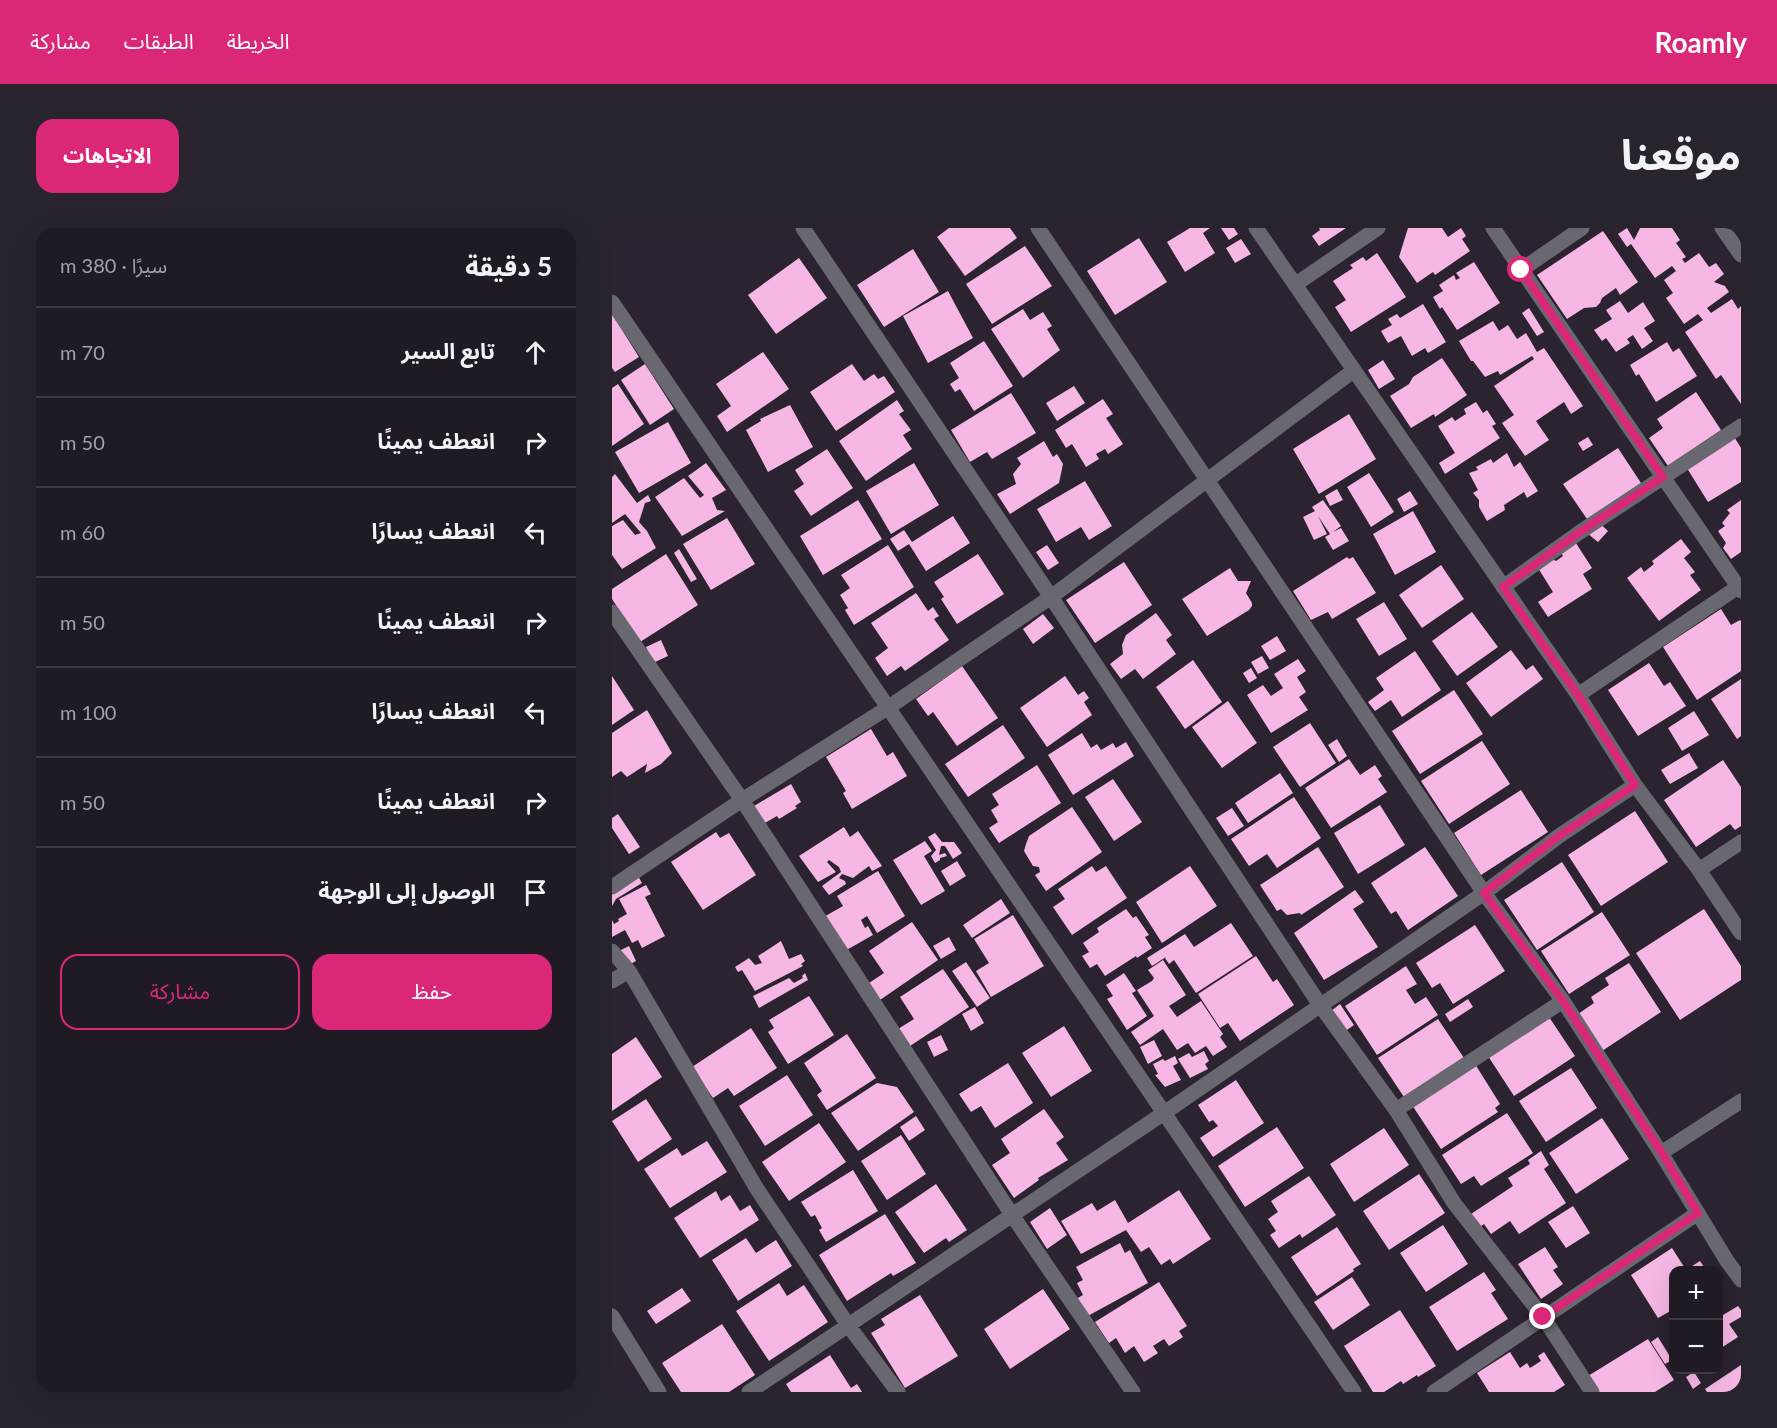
<!DOCTYPE html>
<html lang="ar">
<head>
<meta charset="utf-8">
<style>
  body { margin:0; font-family:Lato,"Noto Sans Arabic",sans-serif; background:#28232c; color:#f1f3f6; direction:rtl }
  .controls { position:absolute; right:18px; bottom:18px; display:grid; overflow:hidden; border-radius:12px; box-shadow:0 6px 24px #0002 }
  .controls button { width:54px; height:54px; display:grid; place-items:center; padding:0; border:0; border-bottom:2px solid #3d3841; background:#201a24; color:#f1f3f6; font:30px sans-serif }
  .stop { position:absolute; width:18px; height:18px; margin:-14px; border:4px solid #db2777; border-radius:50%; background:#fff }
  .stop.end { background:#db2777; border-color:#fff; box-shadow:0 2px 6px #0008 }
  .list { margin:0; padding:0; list-style:none }
  h2 { display:flex; justify-content:space-between; align-items:center; height:78px; margin:0; padding:0 24px; font-size:26px }
  h2 small { font-size:20px; font-weight:400; color:#a2a1a6 }
  .list li { display:grid; grid-template-columns:39px 1fr auto; gap:18px; align-items:center; box-sizing:border-box; height:90px; padding:0 24px; border-top:2px solid #3d3841 }
  .list b { display:block; font-size:22px; white-space:nowrap }
  .list em { font-size:20px; font-style:normal; color:#a2a1a6 }
  .actions { display:flex; gap:12px; padding:18px 24px }
  .actions a { flex:1; padding:14px 0; border:2px solid #db2777; border-radius:18px; text-align:center; font-size:21px; color:#db2777 }
  .actions .main { background:#db2777; color:#fff }
  .icon { flex:none; width:33px; height:33px; fill:none; stroke:currentColor; stroke-width:2; stroke-linecap:round; stroke-linejoin:round }
  .map { position:relative; flex:none; width:1129px; height:1164px; overflow:hidden; direction:ltr; border-radius:18px }
  header { display:flex; align-items:center; gap:36px; box-sizing:border-box; height:84px; padding:0 30px; background:#db2777; color:#fff }
  header strong { font-size:28px }
  nav { display:flex; gap:33px; margin-inline-start:auto; font-size:21px }
  .intro { display:flex; align-items:center; justify-content:space-between; box-sizing:border-box; height:144px; padding:0 36px }
  h1 { margin:0; font-size:42px }
  .button { padding:15px 27px; border-radius:18px; background:#db2777; color:#fff; font-size:21px; font-weight:700 }
  main { display:flex; gap:36px; padding:0 36px }
  aside { flex:1; background:#201a24; border-radius:18px; box-shadow:0 6px 24px #0002 }
  .map>svg:first-child { display:block }
  .building { fill:#f6b7e4 }
  .lines { fill:none; stroke-linecap:round; stroke-linejoin:round }
  .street { stroke:#696870; stroke-width:15 }
  .route { stroke:#db2777; stroke-width:8 }
</style>
</head>
<body>
<header>
<strong>Roamly</strong>
<nav><a>الخريطة</a><a>الطبقات</a><a>مشاركة</a></nav>
</header>
<div class="intro"><h1>موقعنا</h1><a class="button">الاتجاهات</a></div>
<main>
<div class="map">
<svg width="1129" height="1164" viewBox="0 0 1129 1164">
  <rect width="100%" height="100%" fill="#2b2330"/>
  <path class="building" d="M337 0H398L405 10 353 48 325 9Z
    M578 0H598L591 5 603 25 573 44 555 14Z
    M609 0H622L626 6 617 12Z
    M707 0H734L707 18 700 8 708 2Z
    M796 0H830L836 9 849 0 854 8 850 11 858 23 823 47 821 44 805 55 787 29Z
    M1015 0 1022 12 1028 0H1060L1068 12 1064 15 1074 29 1070 31 1073 35 1087 25 1097 39 1104 35 1112 46 1102 54 1113 58 1117 64 1095 80 1099 85 1120 71 1126 81 1129 78V176L1109 147 1104 151 1073 104 1091 92 1086 86 1072 96 1054 70 1061 65 1052 52 1064 43 1060 38 1043 50 1019 16 1015 19 1006 6Z
    M991 3 1026 54 1008 67 1004 60 990 70 988 75 984 79 972 80 955 91 925 47Z
    M527 10 555 54 503 87 475 43Z
    M629 11 639 26 623 35 614 20Z
    M413 18 440 58 380 96 354 56Z
    M301 21 327 64 272 99 245 57Z
    M765 25 794 69 739 104 723 79 734 72 721 53 741 40 738 37 751 29 754 33Z
    M187 30 215 70 164 106 136 67Z
    M862 34 888 75 845 102 830 79 828 81 821 69 831 63 827 57 842 47 844 52 848 50 844 45Z
    M336 63 361 110 316 135 291 88Z
    M1008 73 1016 85 1031 74 1043 93 1032 100 1041 113 1030 121 1021 107 1015 111 1018 115 1004 124 994 110 990 113 982 102 1000 91 994 82Z
    M811 76 834 114 816 125 813 120 800 128 789 108 776 115 769 103 780 97 776 91 785 86 788 90Z
    M917 80 932 104 925 108 910 85Z
    M411 81 418 92 431 84 440 98 435 101 448 122 411 150 379 101Z
    M0 86 27 129 3 144 0 140Z
    M881 93 887 103 896 97 905 111 914 105 925 124 932 120 971 178 959 186 952 174 924 193 937 212 913 228 890 195 902 187 882 158 922 131 920 128 888 147 886 143 873 149 861 133H859L847 113Z
    M372 113 401 158 362 183 348 161 343 164 338 156 347 150 338 135Z
    M1055 114 1061 124 1067 120 1085 148 1044 174 1027 146 1024 148 1018 137Z
    M151 124 177 161 115 204 105 188 119 178 104 156Z
    M830 130 855 167 823 189 822 186 799 200 778 168 797 156 801 149Z
    M771 132 783 151 767 161 756 142Z
    M33 136 62 181 38 197 9 152Z
    M240 136 252 153 262 146 266 151 272 148 283 164 224 203 198 164Z
    M6 156 32 196 0 218V160Z
    M462 158 473 175 445 193 434 175Z
    M1084 164 1109 202 1056 238 1037 210 1051 200 1045 191Z
    M399 165 424 205 380 231 375 224 358 234 339 202Z
    M491 171 501 186 494 190 511 216 496 226 493 221 484 226 487 231 474 239 460 216 454 220 443 202Z
    M285 172 292 183 287 186 299 202 291 207 300 221 254 253 227 213Z
    M864 174 871 185 875 182 884 196 880 198 888 210 833 246 827 235 843 225 826 198 840 189 843 193 854 186 852 181Z
    M178 177 201 219 156 244 134 202 149 193 148 191Z
    M737 186 764 231 707 266 681 221Z
    M56 194 79 235 27 265 3 224Z
    M1121 207 1129 220V254L1096 274 1073 237Z
    M976 209 981 217 971 223 966 215Z
    M432 213 441 229 445 226 451 236 447 255 398 286 385 266 404 256 401 246 409 236 405 230Z
    M1006 220 1029 255 975 291 951 256Z
    M215 221 241 260 199 288 182 263 192 256 183 242Z
    M895 225 902 239 908 234 926 263 915 270 912 264 892 277 893 282 875 293 867 279V272L861 265 866 262 857 245 866 242 864 239 879 231 881 235Z
    M94 235 114 262 100 270 105 282 113 283 70 308 43 269 72 250 88 270 92 267 76 248Z
    M302 235 327 277 279 306 254 263Z
    M757 245 782 284 759 299 735 259Z
    M3 246 25 275 36 267 39 273 33 275 27 294 35 303 44 320 10 341 0 327V298L11 292 23 307 29 305 13 286 0 295V249Z
    M473 253 500 298 477 312 469 299 444 314 425 281Z
    M725 261 731 272 718 278 713 268Z
    M798 263 806 276 792 284 785 271Z
    M246 272 270 311 211 347 188 308Z
    M711 272 729 298 721 304 729 300 737 313 721 322 713 309 718 306 706 288 715 306 702 312 691 289 703 283 700 279Z
    M1129 272V324L1119 331 1111 320 1114 315 1106 303 1113 298 1110 295 1118 285 1115 282Z
    M801 283 824 324 783 347 761 306Z
    M341 288 358 315 314 343 297 316 286 323 278 311 292 302 300 314Z
    M115 290 143 336 99 362 71 316Z
    M985 293 996 303 986 314 975 305Z
    M1069 311 1079 324 1072 330 1083 344 1078 347 1089 362 1047 393 1015 350 1029 339 1032 344 1042 336 1040 333Z
    M962 312 980 340 971 346 980 361 936 389 926 374 941 364 926 340 940 331 944 333 951 328 947 322Z
    M276 317 302 359 242 397 233 382 236 380 228 367 238 360 229 347Z
    M435 317 447 335 436 342 424 324Z
    M67 321 85 351 79 354 62 325Z
    M54 326 86 377 28 414 0 371V361Z
    M366 326 392 366 345 396 329 371 332 369 322 354Z
    M735 329 737 331 741 329 764 365 720 391 716 384 699 392 681 363Z
    M512 334 540 377 483 415 454 372Z
    M829 337 852 371 810 400 787 367Z
    M618 340 626 353H639L634 365 640 375V378L637 382 595 408 570 371Z
    M304 365 316 383 321 379 327 388 322 391 337 412 293 443 289 438 275 448 263 430 276 420 259 395Z
    M772 374 795 411 767 428 744 391Z
    M1109 381 1119 397 1128 392 1129 393V443L1085 472 1051 419Z
    M860 384 886 419 845 448 820 413Z
    M544 385 560 407 554 412 564 426 531 451 523 441 509 451 498 436 511 426 510 417 514 407Z
    M431 386 442 400 421 416 411 401Z
    M665 408 674 423 658 432 649 418Z
    M49 412 56 428 41 435 34 419Z
    M899 422 914 442 921 437 931 451 879 489 854 455Z
    M803 423 829 462 790 489 779 472 763 483 756 474 772 462 764 450Z
    M650 428 657 440 646 446 639 434Z
    M686 431 694 443 685 449 694 464 687 469 696 482 659 505 635 467 651 457 659 468 671 460 662 446Z
    M581 432 610 474 573 501 544 459Z
    M1037 435 1052 458 1058 454 1074 478 1026 508 996 462Z
    M350 438 386 490 345 518 321 484 316 488 304 471Z
    M639 440 645 450 637 455 631 445Z
    M0 448 22 482 0 497Z
    M453 448 466 467 472 463 477 470 472 474 480 487 435 519 408 480Z
    M1129 451V508L1125 511 1099 471Z
    M842 462 871 506 808 546 780 503Z
    M616 473 645 515 610 540 580 499Z
    M35 482 60 525 49 536 33 545 35 536 15 549 9 543 0 549V505Z
    M1082 483 1097 507 1070 523 1056 500Z
    M698 495 724 535 688 559 661 519Z
    M391 497 413 530 356 569 333 536Z
    M259 501 275 528 281 524 295 548 240 581 231 565 234 563 214 529Z
    M470 505 479 520 485 516 489 522 501 515 504 520 514 514 522 528 461 567 436 527Z
    M725 511 735 528 727 534 716 517Z
    M870 513 898 556 837 596 809 553Z
    M1077 525 1086 540 1058 556 1049 542Z
    M737 531 748 547 763 537 770 548 766 551 775 564 719 600 693 560Z
    M1111 532 1129 559V598L1123 602 1118 596 1084 619 1052 572Z
    M425 537 449 575 387 615 377 600 386 594 379 582 387 577 380 566Z
    M668 545 681 565 636 595 623 575Z
    M501 551 530 594 502 613 473 569Z
    M179 556 189 574 183 578 185 580 167 591 165 588 148 598 137 581Z
    M909 562 936 604 869 647 842 605Z
    M682 569 709 610 665 640 655 626 637 638 619 611Z
    M768 577 793 617 746 646 722 605Z
    M460 579 490 624 434 663 423 647 428 644 427 639 421 638 412 623 414 616 417 608Z
    M620 580 632 598 616 608 604 590Z
    M1023 583 1056 634 989 678 956 627Z
    M6 586 28 619 17 626 0 600V590Z
    M232 599 238 609 246 603 270 638 260 643 257 638 241 650 230 646 227 650 233 653 234 656 217 667 210 658 229 644 227 639 217 632 215 634 224 644 206 654 187 628Z
    M104 604 108 610 117 605 144 647 91 682 59 634Z
    M323 605 330 614H342L350 625 341 631 333 618H329L327 627 333 625 335 628 328 630V632L323 635 319 628 324 622 316 609Z
    M313 613 320 623 312 628 333 663 309 677 281 632Z
    M706 619 732 659 689 687 688 685 675 687 669 681 665 683 648 657Z
    M813 619 846 668 796 702 784 683 779 686 759 655Z
    M345 633 354 648 338 658 329 643Z
    M950 634 982 684 925 722 892 672Z
    M480 638 484 644 494 638 515 670 460 707 441 679 453 671 446 661Z
    M578 638 605 678 550 715 524 674Z
    M266 643 293 688 265 705 255 688 249 692 253 700 256 698 261 707 231 724 210 690 231 678 225 668Z
    M26 648 30 655 4 671 0 678V666Z
    M34 657 39 666 33 669 53 708 30 720 26 712 20 715 13 702 0 709V692L2 696 7 693 6 691 15 686 7 671Z
    M743 662 752 674 741 681 766 719 712 752 682 705Z
    M389 671 398 685 360 710 351 697Z
    M514 681 521 690 524 688 537 707 533 709 540 720 525 730 524 728 493 748 485 736 478 740 470 728 477 724 471 715 487 704 485 700Z
    M1092 681 1129 738V752L1068 792 1024 725Z
    M990 684 1018 727 957 766 929 723Z
    M401 687 432 738 379 769 364 743 377 735 362 711Z
    M300 694 326 732 268 772 257 755 272 745 257 723Z
    M619 695 641 728 584 765 562 732 557 736 553 730 554 729 540 738 535 730 573 706 582 719Z
    M863 697 893 743 841 776 828 755 820 760 804 735Z
    M337 709 344 722 329 731 321 718Z
    M169 713 177 731 189 726 193 733 189 736 191 738 143 763 130 742 126 744 123 739 137 730 143 737 150 735 146 728Z
    M17 718 24 733 15 738 7 723Z
    M644 728 661 754 665 751 682 777 628 813 616 795 608 800 586 766Z
    M551 732 574 767 557 778 565 789 589 773 611 806 608 809 615 819 601 828 594 818 583 825 576 815 565 822 551 801 528 817 519 804 542 788 525 762 540 753 542 750 536 742Z
    M354 734 378 770 365 779 340 743Z
    M1017 735 1049 784 990 823 966 786 982 775 979 769 997 757 993 750Z
    M794 738 805 756 794 762 803 776 814 769 826 787 765 827 733 778Z
    M331 741 357 779 298 818 286 801 302 791 288 769Z
    M193 745 196 752 147 780 141 768 177 750 182 755 191 750 190 748Z
    M512 745 524 763 520 765 535 788 515 802 495 771 501 768 494 757Z
    M197 768 222 807 176 836 156 804 162 800 157 792Z
    M856 771 861 779 838 794 833 786Z
    M728 776 742 797 732 804 719 783Z
    M363 779 372 795 359 803 350 786Z
    M937 789 963 828 902 868 876 828Z
    M826 791 854 833 794 872 766 830Z
    M452 798 480 843 439 869 410 825Z
    M139 800 165 840 122 868 116 860 101 870 80 839Z
    M235 806 264 850 215 882 205 867 210 863 192 835Z
    M329 807 336 822 322 829 315 814Z
    M24 809 50 849 0 883V826Z
    M542 812 550 828 536 836 528 819Z
    M592 823 597 833 593 836 596 841 578 850 566 831 577 825 580 829Z
    M563 828 566 835 561 838 569 852 553 859 543 847 546 846 541 836 551 831 553 833Z
    M396 835 421 875 383 900 369 878 359 884 347 866Z
    M863 836 888 876 883 880 886 884 829 921 800 877Z
    M959 840 985 880 934 914 907 873Z
    M175 847 201 887 153 918 127 878Z
    M624 852 652 895 601 929 588 910 606 898 601 892 597 894 586 877Z
    M265 855 285 859 302 884 246 923 219 885Z
    M34 871 60 911 26 934 0 893Z
    M432 881 452 909 444 915 456 932 426 950 427 952 402 970 380 937 398 925 389 911Z
    M895 885 921 925 869 958 862 948 849 956 830 927Z
    M304 888 313 902 297 913 288 899Z
    M990 890 1017 931 964 966 937 925Z
    M207 895 234 934 177 973 150 934Z
    M665 899 692 940 633 979 606 938Z
    M772 900 797 937 742 974 718 936Z
    M289 907 314 946 275 972 249 933Z
    M95 913 115 944 58 980 32 941 65 920 70 928Z
    M929 923 937 937 932 941 954 975 907 1006 898 993 879 1006 872 996 868 999 859 986 901 958 896 950 918 936 916 932Z
    M241 942 266 983 214 1014 207 1002 210 1000 203 987 199 989 189 974Z
    M807 946 833 985 777 1022 751 983Z
    M697 948 724 987 690 1010 688 1006 667 1020 658 1007 664 1003 656 991 666 984 659 973Z
    M324 956 355 1002 337 1014 334 1010 312 1025 283 984Z
    M567 962 599 1011 561 1036 558 1031 549 1037 537 1019 529 1024 514 1002 469 1026 449 993 480 975 485 983 503 972 516 995Z
    M104 963 109 973 118 967 128 983 138 977 147 992 88 1030 62 990Z
    M961 978 978 1005 954 1020 936 994Z
    M438 980 455 1007 435 1021 418 994Z
    M273 986 304 1035 281 1048 279 1045 235 1073 207 1027Z
    M831 997 856 1036 814 1064 788 1025Z
    M725 999 749 1036 741 1041 742 1043 705 1068 679 1029Z
    M134 1010 144 1025 164 1012 180 1038 126 1073 100 1032Z
    M508 1015 513 1025 518 1022 536 1055 474 1089 464 1071 471 1067 465 1055 471 1052 464 1039Z
    M933 1019 946 1039 941 1042 951 1056 929 1071 906 1036Z
    M1060 1020 1074 1042 1088 1033 1094 1042H1062V1081L1046 1090 1019 1047Z
    M872 1044 884 1062 879 1065 896 1091 845 1123 817 1079Z
    M740 1049 758 1077 721 1102 702 1074Z
    M547 1054 575 1098 567 1103 571 1109 557 1118 552 1111 541 1118 546 1125 532 1134 522 1118 513 1125 504 1110 497 1115 483 1094Z
    M167 1055 175 1068 192 1057 216 1094 157 1133 124 1083Z
    M70 1060 79 1073 44 1096 35 1083Z
    M431 1061 458 1101 398 1141 372 1101Z
    M308 1067 346 1128 293 1160 259 1105 273 1097 269 1091Z
    M1126 1078 1129 1082V1089L1117 1096 1126 1109 1106 1122V1080L1111 1087Z
    M788 1082 824 1138 806 1149 805 1147 791 1156 789 1153 772 1164H761L732 1118Z
    M110 1096 143 1147 117 1164H69L50 1135Z
    M1046 1109 1060 1132 1053 1136 1039 1114Z
    M1036 1111 1062 1152 1043 1164H986L976 1148Z
    M898 1124 908 1140 915 1135 918 1140 929 1133 926 1128 932 1124 953 1157 942 1164H877L865 1145Z
    M218 1127 239 1160 245 1156 250 1164H179L174 1156Z
    M1129 1137V1164H1095L1093 1161Z
    M1082 1144 1089 1155 1081 1161 1074 1149Z"/>
  <g class="lines">
    <path class="street" d="M191 0 439 369 708 777 784 882 842 975 931 1089 980 1164
      M426 0 872 665 951 773 1049 925 1115 1033 1129 1052
      M644 0 966 467 1023 557 1087 642 1129 705
      M881 0 1129 363
      M1110 0 1129 27
      M909 42 970 0
      M684 56 766 0
      M0 74 742 1164
      M891 359 968 304 1129 198
      M0 384 130 572 400 987 521 1164
      M966 467 1126 359
      M1087 642 1129 614
      M0 659 130 572 277 479 439 369 741 143
      M0 723 17 743 145 961 236 1097 286 1164
      M0 753 17 743
      M784 882 951 773
      M1049 925 1129 873
      M0 1088 47 1164
      M137 1164 552 885 872 665 947 608 1023 557
      M822 1164 1086 985"/>
  </g>
  <g class="lines">
    <path class="route" d="M909 42 1051 249 968 304 891 359 966 467 1023 557 947 608 872 665 951 773 1050 925 1086 985 931 1089"/>
  </g>
</svg>
<div class="controls">
<button>+</button>
<button>−</button>
</div>
<div class="stop" style="left:909px;top:42px"></div>
<div class="stop end" style="left:931px;top:1089px"></div>
</div>
<aside>
<h2>5 دقيقة<small>سيرًا · 380 m</small></h2>
<ul class="list">
<li><svg class="icon" aria-label="ahead" viewBox="0 0 24 24"><path d="M12 20V5M6 11l6-6 6 6"/></svg><div><b>تابع السير</b></div><em>70 m</em></li>
<li><svg class="icon" aria-label="right" viewBox="0 0 24 24"><path d="M7 20v-9h11M14 6l5 5-5 5"/></svg><div><b>انعطف يمينًا</b></div><em>50 m</em></li>
<li><svg class="icon" aria-label="left" viewBox="0 0 24 24"><path d="M17 20v-9H6M10 6l-5 5 5 5"/></svg><div><b>انعطف يسارًا</b></div><em>60 m</em></li>
<li><svg class="icon" aria-label="right" viewBox="0 0 24 24"><path d="M7 20v-9h11M14 6l5 5-5 5"/></svg><div><b>انعطف يمينًا</b></div><em>50 m</em></li>
<li><svg class="icon" aria-label="left" viewBox="0 0 24 24"><path d="M17 20v-9H6M10 6l-5 5 5 5"/></svg><div><b>انعطف يسارًا</b></div><em>100 m</em></li>
<li><svg class="icon" aria-label="right" viewBox="0 0 24 24"><path d="M7 20v-9h11M14 6l5 5-5 5"/></svg><div><b>انعطف يمينًا</b></div><em>50 m</em></li>
<li><svg class="icon" aria-label="arrive" viewBox="0 0 24 24"><path d="M6 21V4h12l-3 4 3 4H6"/></svg><div><b>الوصول إلى الوجهة</b></div></li>
</ul>
<div class="actions"><a class="main">حفظ</a><a>مشاركة</a></div>
</aside>
</main>
</body>
</html>
